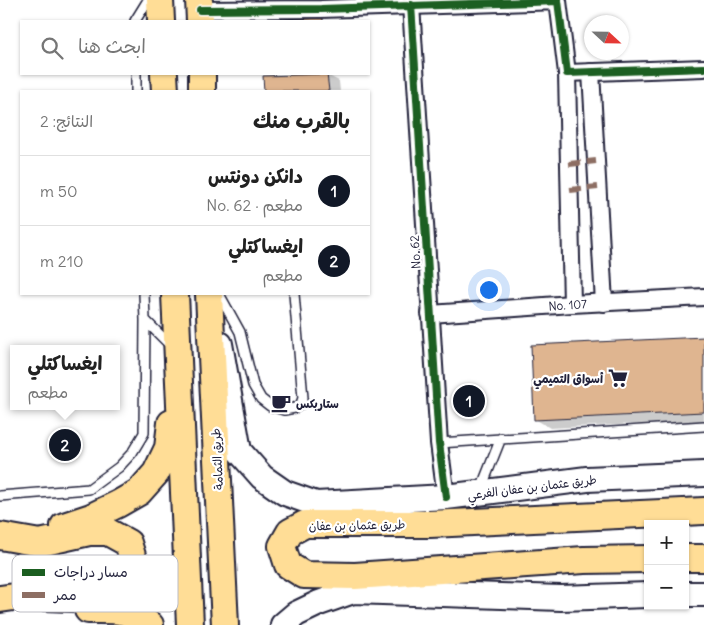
<!DOCTYPE html>
<html lang="ar">
<head>
<meta charset="utf-8">
<style>
  body { margin:0; font-family:Delius,"Playpen Sans Arabic",sans-serif; background:#f6f6f6; color:#222; direction:rtl }
  .controls { position:absolute; right:15px; bottom:15px; display:grid; overflow:hidden; border-radius:0px; box-shadow:0 1px 4px #0004 }
  .controls button { width:45px; height:45px; display:grid; place-items:center; padding:0; border:0; border-bottom:1px solid #e0e0e0; background:#fff; color:#222; font:25px sans-serif }
  .compass { position:absolute; left:584px; top:15px; width:45px; height:45px; border-radius:50%; background:#fff; box-shadow:0 1px 4px #0004; rotate:112deg }
  .you { position:absolute; left:488px; top:289px; width:18px; height:18px; margin:-12px; border:4px solid #fff; border-radius:50%; background:#1a73e8; box-shadow:0 0 0 8px #1a73e833 }
  .badge { display:grid; place-items:center; width:32px; height:32px; border-radius:50%; background:#111827; color:#fff; font-size:16px; font-weight:700 }
  .pin { position:absolute; translate:-50% -50%; border:2px solid #fff; box-shadow:0 1px 5px #0006 }
  .popup { position:absolute; left:10px; top:345px; width:110px; height:65px; box-sizing:border-box; display:grid; place-content:center; border-radius:0px; background:#fff; filter:drop-shadow(0 1px 4px #0005); font-size:16px; white-space:nowrap; color:#767676 }
  .popup b { font-size:19px; color:#222 }
  .popup::after { content:''; position:absolute; left:50%; top:100%; margin-left:-10px; border:10px solid transparent; border-top-color:#fff }
  .list { margin:0; padding:0; list-style:none }
  h2 { display:flex; justify-content:space-between; align-items:center; height:65px; margin:0; padding:0 20px; font-size:21px }
  h2 small { font-size:16px; font-weight:400; color:#767676 }
  .list li { display:grid; grid-template-columns:32px 1fr auto; gap:15px; align-items:center; box-sizing:border-box; height:70px; padding:0 20px; border-top:1px solid #e0e0e0 }
  .list b { display:block; font-size:19px; white-space:nowrap }
  .list p { margin:0; font-size:16px; white-space:nowrap; color:#767676 }
  .list em { font-size:16px; font-style:normal; color:#767676 }
  .icon { flex:none; width:28px; height:28px; fill:none; stroke:currentColor; stroke-width:2; stroke-linecap:round; stroke-linejoin:round }
  .map { position:relative; flex:none; width:704px; height:625px; overflow:hidden; direction:ltr }
  .search { position:absolute; background:#fff; box-shadow:0 1px 4px #0004; left:20px; top:20px; width:350px; height:55px; display:flex; align-items:center; gap:12px; box-sizing:border-box; padding:0 18px; border-radius:0px; color:#767676; font-size:19px }
  .panel { position:absolute; background:#fff; box-shadow:0 1px 4px #0004; left:20px; top:90px; width:350px; height:205px; border-radius:0px; direction:rtl }
  .map>svg:first-child { display:block }
  .shadow { fill:#0003 }
  .building { fill:#dfb590; stroke:#22223b }
  .lines { fill:none; stroke-linecap:round; stroke-linejoin:round }
  .lane-casing { stroke:#22223b; stroke-width:12 }
  .street-casing { stroke:#22223b; stroke-width:20 }
  .secondary-casing { stroke:#22223b; stroke-width:28 }
  .primary-casing { stroke:#22223b; stroke-width:30 }
  .lane { stroke:#fff; stroke-width:9 }
  .street { stroke:#fff; stroke-width:16 }
  .secondary { stroke:#fff; stroke-width:24 }
  .primary { stroke:#ffdd96; stroke-width:26 }
  .quiet { stroke:#8d6e63; stroke-width:6; stroke-dasharray:12 6; stroke-linecap:butt }
  .cycleway-casing { stroke:#fff; stroke-width:11 }
  .cycleway { stroke:#1b5e20; stroke-width:8 }
  .labels { text-anchor:middle; dominant-baseline:central; stroke-width:4.5; stroke-linejoin:round; paint-order:stroke }
  .street-label { font-size:12px; fill:#22223b; stroke:#fff }
  .poi-label { font-size:12px; font-weight:bold; fill:#22223b; stroke:#fff; text-anchor:end }
  .key { fill:#fff; stroke:#bdbdc4; stroke-width:1 }
  .key-label { font-size:14px; fill:#22223b }
</style>
</head>
<body>
<div class="map">
<svg width="704" height="625" viewBox="0 0 704 625">
  <rect width="100%" height="100%" fill="#fff"/>
  <filter id="ink" filterUnits="userSpaceOnUse"><feTurbulence type="fractalNoise" baseFrequency=".02" numOctaves="2"/><feDisplacementMap in="SourceGraphic" scale="10" xChannelSelector="R" yChannelSelector="G"/><feConvolveMatrix kernelMatrix="1 2 1 2 8 2 1 2 1" color-interpolation-filters="sRGB"/></filter>
  <g filter="url(#ink)">
    <path class="shadow" d="M327 75 339 81 340 91H265L264 77Z
      M704 338V421L550 428 535 419Z"/>
    <path class="building" d="M323 18V21H261Z
      M327 74 329 91H264L263 76Z
      M704 337V412L534 420 531 345Z"/>
    <g class="lines">
      <defs>
        <path id="lane" d="M135 21 148 0
          M136 74V91
          M144 294 145 320 172 347
          M219 294 240 332 253 385 261 399 270 406 284 410 295 408 301 404 303 398 294 294
          M439 443 704 426
          M480 491 501 438
          M0 496 89 489 119 467 132 453 144 433 145 320"/>
        <g id="street">
          <path d="M411 5 439 443 446 497"/>
          <path d="M200 10 321 9 558 1 567 73 704 68"/>
          <path d="M591 72 604 303"/>
          <path d="M567 73 572 304"/>
          <path id="s1" d="M430 314 572 304 704 297"/>
        </g>
        <path id="secondary" d="M220 344 239 451 262 477 285 493 316 504 446 497 587 479 704 474
          M685 594H704
          M283 625 296 614 319 603 353 591 561 598 648 595"/>
        <path id="primary" d="M160 0 161 21
          M199 0 200 21
          M164 74 165 91
          M202 74V91
          M175 294 190 625
          M209 294 225 625
          M64 526 91 517 118 504 139 492 156 473 168 448 171 423
          M0 536 40 543 89 532H108L128 543 133 559 134 568 130 582 117 595 96 599 21 596 0 599
          M685 558H704
          M648 559 584 560 355 576 304 575 288 565 282 546 290 532 305 524H430L704 511
          M88 610C114 610 128 608 150 625"/>
      </defs>
      <use href="#lane" class="lane-casing"/>
      <use href="#street" class="street-casing"/>
      <use href="#secondary" class="secondary-casing"/>
      <use href="#primary" class="primary-casing"/>
      <use href="#lane" class="lane"/>
      <use href="#street" class="street"/>
      <use href="#secondary" class="secondary"/>
      <use href="#primary" class="primary"/>
      <path class="quiet" d="M569 164 596 161
        M570 190 598 187"/>
      <defs>
        <path id="cycleway" d="M411 5 439 443 446 497
          M200 10 321 9 558 1 567 73 704 68"/>
      </defs>
      <use href="#cycleway" class="cycleway-casing"/>
      <use href="#cycleway" class="cycleway"/>
    </g>
  </g>
  <defs>
    <symbol id="supermarket-bare" viewBox="-9 -9 18 18"><path d="M-6-5.5h2.5l.6 2H6L4.5 2H-2.5L-4.4-4H-6ZM-1.5 3.2a1.3 1.3 0 1 0 .1 0ZM3 3.2a1.3 1.3 0 1 0 .1 0Z" fill="#22223b" stroke="#fff" stroke-width="2.5" paint-order="stroke"/></symbol>
    <symbol id="cafe-bare" viewBox="-9 -9 18 18"><path d="M-5.5-4.5H6V0H3Q3 3.5 0 3.5H-2.5Q-5.5 3.5-5.5 0ZM3-3.2v2h1.7v-2ZM-6 4.5H4V6H-6Z" fill="#22223b" stroke="#fff" stroke-width="2.5" paint-order="stroke"/></symbol>
  </defs>
  <g fill-rule="evenodd">
    <use href="#supermarket-bare" x="604" y="364" width="28" height="28"/>
    <use href="#cafe-bare" x="267" y="389" width="28" height="28"/>
  </g>
  <g class="labels">
    <g class="street-label">
      <text transform="translate(415 252) rotate(-93)">No. 62</text>
      <text stroke="none"><textPath href="#s1" startOffset="138">No. 107</textPath></text>
      <text transform="translate(217 459) rotate(-93)">طريق الثمامة</text>
      <text transform="translate(532 487) rotate(-7)">طريق عثمان بن عفان الفرعي</text>
      <text transform="translate(357 525) rotate(-1)">طريق عثمان بن عفان</text>
    </g>
    <g class="poi-label">
      <text x="603" y="378">أسواق التميمي</text>
      <text x="296" y="403" text-anchor="start">ستاربكس</text>
    </g>
  </g>
  <rect x="12" y="555" width="166" height="57" rx="8" class="key"/>
  <rect x="22" y="569" width="23" height="7" fill="#1b5e20"/>
  <rect x="22" y="592" width="23" height="6" fill="#8d6e63"/>
  <g class="key-label">
    <text x="54" y="577">مسار دراجات</text>
    <text x="54" y="600">ممر</text>
  </g>
</svg>
<div class="controls">
<button>+</button>
<button>−</button>
</div>
<svg class="compass" viewBox="-18 -18 36 36"><path d="M0-13l5 13h-10z" fill="#e53935"/><path d="M0 13l5-13h-10z" fill="#767676"/></svg>
<div class="you"></div>
<div class="pin badge" style="left:469px;top:401px">1</div>
<div class="pin badge" style="left:65px;top:445px">2</div>
<div class="popup"><b>ايغساكتلي</b>مطعم</div>
<div class="search"><svg class="icon" aria-label="search" viewBox="0 0 24 24"><circle cx="10" cy="10" r="6"/><path d="M15 15l6 6"/></svg>ابحث هنا</div>
<section class="panel">
<h2>بالقرب منك<small>النتائج: 2</small></h2>
<ul class="list">
<li><span class="badge">1</span><div><b>دانكن دونتس</b><p>مطعم · No. 62</p></div><em>50 m</em></li>
<li><span class="badge">2</span><div><b>ايغساكتلي</b><p>مطعم</p></div><em>210 m</em></li>
</ul>
</section>
</div>
</body>
</html>
